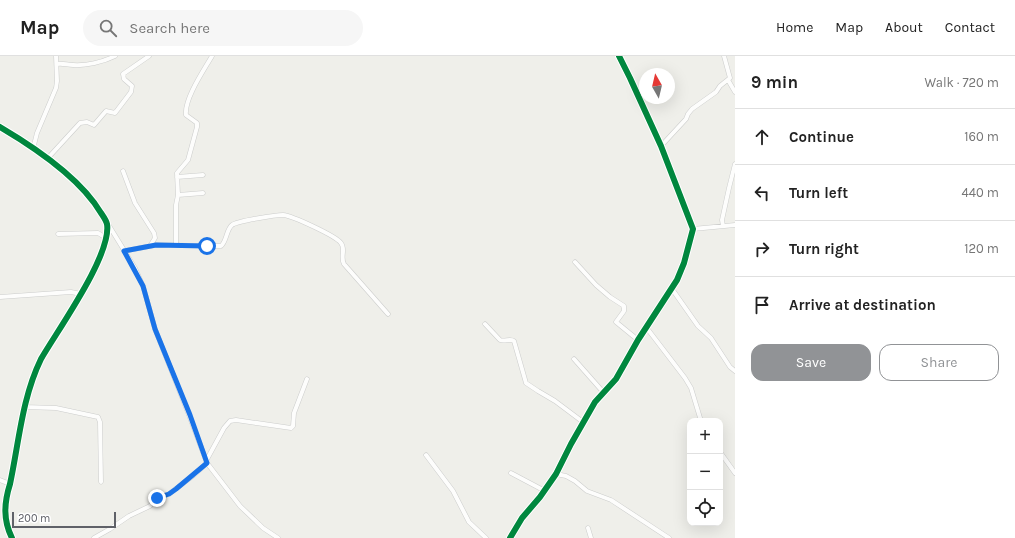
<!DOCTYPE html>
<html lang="en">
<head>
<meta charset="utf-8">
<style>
  body { margin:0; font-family:Karla,sans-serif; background:#f6f6f6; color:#222 }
  .controls { position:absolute; right:12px; bottom:12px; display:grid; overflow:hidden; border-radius:8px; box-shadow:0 4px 16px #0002 }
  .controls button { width:36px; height:36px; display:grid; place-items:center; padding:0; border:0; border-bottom:1px solid #e0e0e0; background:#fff; color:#222; font:20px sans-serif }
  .compass { position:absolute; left:639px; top:12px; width:36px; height:36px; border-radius:50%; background:#fff; box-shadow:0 4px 16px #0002; rotate:352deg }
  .scale { position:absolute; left:12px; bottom:10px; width:104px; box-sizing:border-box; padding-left:4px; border:2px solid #5f6168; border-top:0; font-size:11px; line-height:14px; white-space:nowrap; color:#5f6168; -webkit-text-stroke:3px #fff; paint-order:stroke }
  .stop { position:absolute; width:12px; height:12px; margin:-9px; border:3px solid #1a73e8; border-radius:50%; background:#fff }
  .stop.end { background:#1a73e8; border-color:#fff; box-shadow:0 1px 4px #0008 }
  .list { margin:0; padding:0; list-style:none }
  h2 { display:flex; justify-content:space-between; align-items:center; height:52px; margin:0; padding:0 16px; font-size:17px }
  h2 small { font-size:13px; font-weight:400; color:#767676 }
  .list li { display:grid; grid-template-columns:26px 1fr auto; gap:12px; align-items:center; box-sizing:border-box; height:56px; padding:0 16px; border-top:1px solid #e0e0e0 }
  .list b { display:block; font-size:15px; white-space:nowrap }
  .list em { font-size:13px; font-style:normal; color:#767676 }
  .actions { display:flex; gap:8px; padding:12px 16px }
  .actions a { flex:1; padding:9px 0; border:1px solid #919396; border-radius:12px; text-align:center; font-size:14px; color:#919396 }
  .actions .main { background:#919396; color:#fff }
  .icon { flex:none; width:22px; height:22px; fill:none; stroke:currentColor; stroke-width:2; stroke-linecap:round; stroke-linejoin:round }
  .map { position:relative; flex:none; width:735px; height:482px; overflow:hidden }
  header { display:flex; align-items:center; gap:24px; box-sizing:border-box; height:56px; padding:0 20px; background:#fff; border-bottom:1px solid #e0e0e0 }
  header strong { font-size:19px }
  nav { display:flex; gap:22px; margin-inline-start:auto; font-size:14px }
  .search { width:280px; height:36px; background:#f6f6f6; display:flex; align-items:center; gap:10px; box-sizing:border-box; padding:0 14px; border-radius:22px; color:#767676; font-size:15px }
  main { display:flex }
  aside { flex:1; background:#fff }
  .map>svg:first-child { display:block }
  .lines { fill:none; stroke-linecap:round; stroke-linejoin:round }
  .minor-casing { stroke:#cccdcc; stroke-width:5 }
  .minor { stroke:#fdfdfc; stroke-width:4 }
  .cycleway-casing { stroke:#fff; stroke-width:8 }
  .cycleway { stroke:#00873e; stroke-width:6 }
  .route { stroke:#1a73e8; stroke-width:5 }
</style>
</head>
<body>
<header>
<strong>Map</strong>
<div class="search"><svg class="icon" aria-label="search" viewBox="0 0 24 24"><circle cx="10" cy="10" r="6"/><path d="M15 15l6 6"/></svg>Search here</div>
<nav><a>Home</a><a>Map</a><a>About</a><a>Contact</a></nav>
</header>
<main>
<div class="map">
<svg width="735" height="482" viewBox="0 0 735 482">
  <rect width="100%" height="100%" fill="#efefea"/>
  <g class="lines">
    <defs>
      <path id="minor" d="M57 8C63 7 67 9 73 9 86 10 103 6 115 0
        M728 24 735 36
        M0 71C34 91 81 123 101 157 103 160 106 164 107 168 112 199 57 275 41 303 22 342 19 386 10 428 4 447 3 464 12 482
        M661 90 686 63 688 58 692 53 716 36 720 30 730 22 724 0
        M33 93 37 77 56 32 57 25 56 0
        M47 103 80 67 87 66 94 69 106 55 115 57 131 36 132 30 124 23 123 18 149 0
        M123 115 135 147 154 177 155 182 150 190
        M177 121 203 119
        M178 139 203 137
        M108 168 135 212 143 230 155 273 189 359 207 407 240 450 263 472 278 482
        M723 170 722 164 729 132 735 108
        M693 173 735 169
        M58 178 98 177 106 182
        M176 189V149L178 139 177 117 188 104 197 71V67L186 59C184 43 204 14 212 0
        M124 195 156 189 221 190C227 185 226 174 232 169 237 165 276 159 283 159 293 160 336 180 341 187 346 193 340 201 344 208L388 258
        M575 206 596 229 610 241 624 250V255L616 266 638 284
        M672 233 698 270 711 282 730 311 735 315
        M0 241 71 236 81 238
        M485 268 500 284C505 286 510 282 514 285L526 327 538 335 555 345 583 366
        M646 271 685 322 691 332 701 365
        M574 303 604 337
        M24 351 56 352 98 361 100 366 101 426
        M720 396 735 417
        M426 399 453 435 469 466 486 482
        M206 405 224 372 230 365 236 364 291 372 293 370 294 357 307 323
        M511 417 545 435
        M556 418 566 420 575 425 587 435 611 444 669 482
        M0 424 10 428
        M588 472 591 482
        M94 482 110 473 129 460 150 450 157 442 169 438 194 419 207 407
        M510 482 522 462 540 441 556 418 571 388 595 346 616 323 638 284 677 224 684 207 693 173 661 90 630 22 619 0"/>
    </defs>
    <use href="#minor" class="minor-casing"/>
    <use href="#minor" class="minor"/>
    <defs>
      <path id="cycleway" d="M0 71C34 91 81 123 101 157 103 160 106 164 107 168 112 199 57 275 41 303 22 342 19 386 10 428 4 447 3 464 12 482
        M510 482 522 462 540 441 556 418 571 388 595 346 616 323 638 284 677 224 684 207 693 173 661 90 630 22 619 0"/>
    </defs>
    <use href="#cycleway" class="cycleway-casing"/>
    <use href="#cycleway" class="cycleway"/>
  </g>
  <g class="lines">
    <path class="route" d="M157 442 169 438 176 433 207 407 190 359 155 273 143 230 124 195 156 189 207 190"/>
  </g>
</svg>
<div class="controls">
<button>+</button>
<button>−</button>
<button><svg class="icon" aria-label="locate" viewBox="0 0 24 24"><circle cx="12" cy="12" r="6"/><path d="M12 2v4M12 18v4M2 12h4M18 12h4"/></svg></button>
</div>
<svg class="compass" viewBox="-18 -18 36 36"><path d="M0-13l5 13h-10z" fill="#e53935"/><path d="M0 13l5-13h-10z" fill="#767676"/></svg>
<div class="scale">200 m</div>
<div class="stop" style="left:207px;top:190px"></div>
<div class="stop end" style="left:157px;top:442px"></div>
</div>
<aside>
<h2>9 min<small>Walk · 720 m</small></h2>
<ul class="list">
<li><svg class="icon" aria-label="ahead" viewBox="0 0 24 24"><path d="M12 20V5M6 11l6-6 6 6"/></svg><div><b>Continue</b></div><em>160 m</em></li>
<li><svg class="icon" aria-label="left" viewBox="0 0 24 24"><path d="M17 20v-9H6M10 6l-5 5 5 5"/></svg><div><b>Turn left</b></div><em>440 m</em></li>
<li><svg class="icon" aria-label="right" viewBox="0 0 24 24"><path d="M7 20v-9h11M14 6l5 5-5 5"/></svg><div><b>Turn right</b></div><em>120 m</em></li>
<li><svg class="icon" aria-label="arrive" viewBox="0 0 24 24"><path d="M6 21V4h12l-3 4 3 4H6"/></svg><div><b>Arrive at destination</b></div></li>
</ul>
<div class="actions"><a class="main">Save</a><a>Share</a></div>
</aside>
</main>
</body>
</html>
